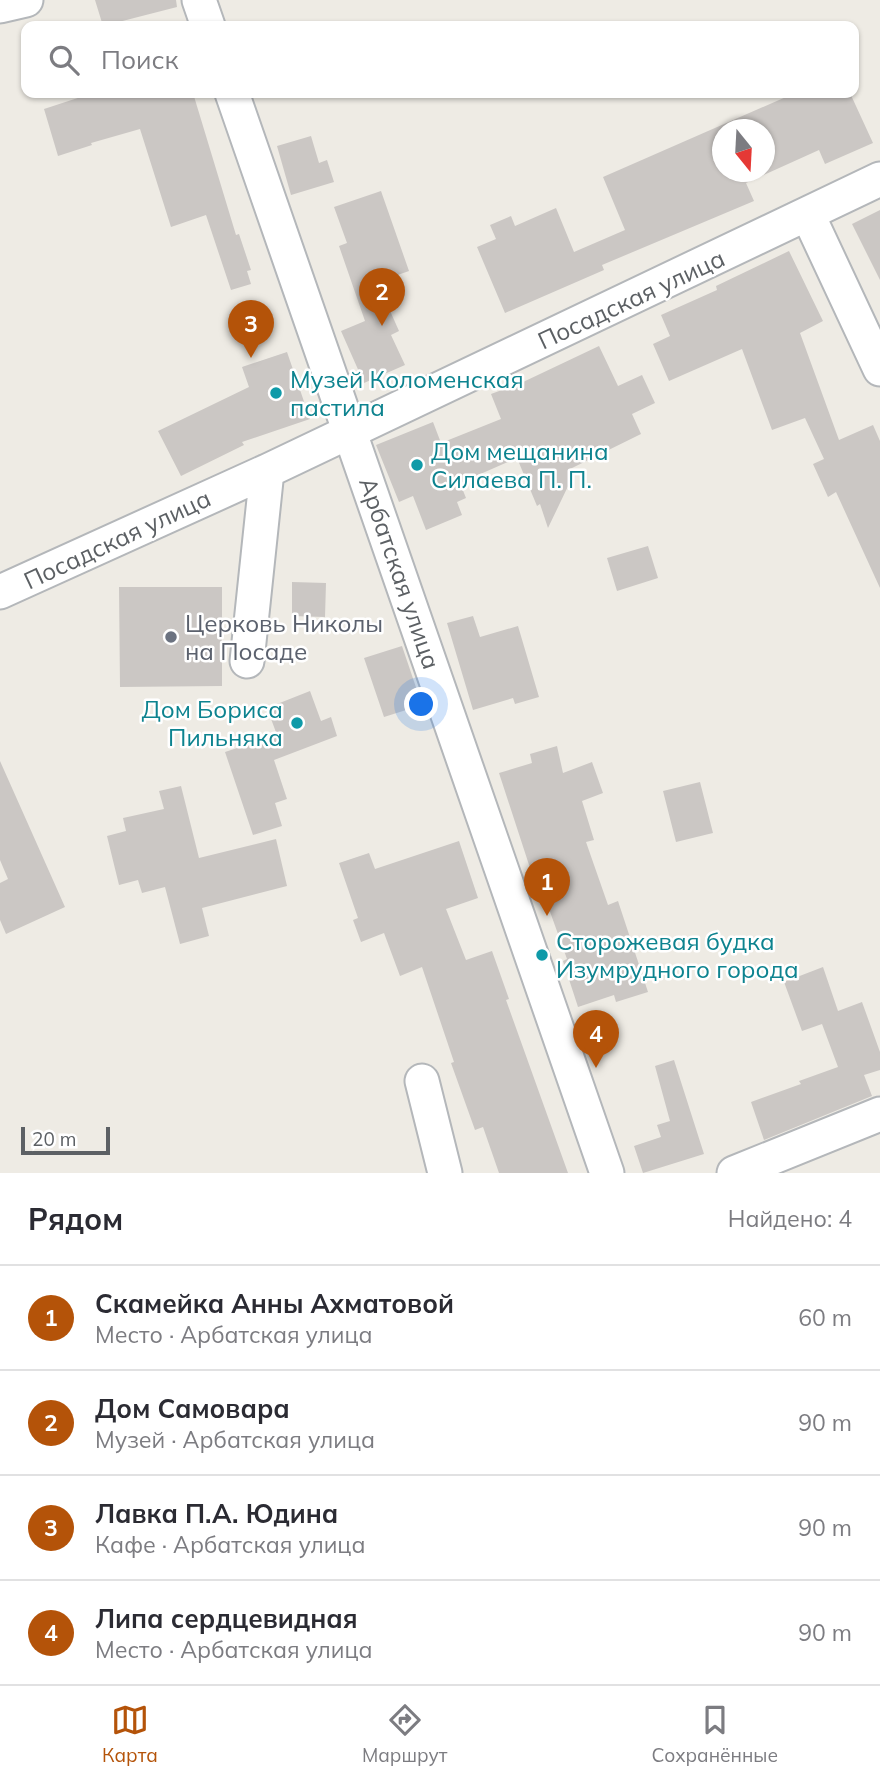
<!DOCTYPE html>
<html lang="ru">
<head>
<meta charset="utf-8">
<style>
  body { margin:0; font-family:Mulish,sans-serif; background:#f7f7f7; color:#2b2b33 }
  .compass { position:absolute; left:712px; top:119px; width:63px; height:63px; border-radius:50%; background:#fff; box-shadow:0 2px 5px #0004; rotate:162deg }
  .scale { position:absolute; left:21px; bottom:18px; width:89px; box-sizing:border-box; padding-left:7px; border:4px solid #5c6064; border-top:0; font-size:19px; line-height:24px; white-space:nowrap; color:#5c6064; -webkit-text-stroke:5px #fff; paint-order:stroke }
  .you { position:absolute; left:422px; top:705px; width:24px; height:24px; margin:-18px; border:5px solid #fff; border-radius:50%; background:#1a73e8; box-shadow:0 0 0 10px #1a73e833 }
  .badge { display:grid; place-items:center; width:46px; height:46px; border-radius:50%; background:#b45309; color:#fff; font-size:23px; font-weight:700 }
  .pin { position:absolute; translate:-50% -58px; filter:drop-shadow(0 2px 4px #0008) }
  .pin::after { content:''; position:absolute; top:37px; width:24px; height:21px; background:inherit; clip-path:polygon(0 0,100% 0,50% 100%) }
  .list { margin:0; padding:0; list-style:none }
  h2 { display:flex; justify-content:space-between; align-items:center; height:91px; margin:0; padding:0 28px; font-size:30px }
  h2 small { font-size:23px; font-weight:400; color:#7c7c81 }
  .list li { display:grid; grid-template-columns:46px 1fr auto; gap:21px; align-items:center; box-sizing:border-box; height:105px; padding:0 28px; border-top:2px solid #e1e1e2 }
  .list b { display:block; font-size:26px; white-space:nowrap }
  .list p { margin:0; font-size:23px; white-space:nowrap; color:#7c7c81 }
  .list em { font-size:23px; font-style:normal; color:#7c7c81 }
  .icon { flex:none; width:38px; height:38px; fill:none; stroke:currentColor; stroke-width:2; stroke-linecap:round; stroke-linejoin:round }
  .map { position:relative; flex:none; width:880px; height:1173px; overflow:hidden }
  .search { position:absolute; background:#fff; box-shadow:0 2px 5px #0004; left:21px; right:21px; top:21px; height:77px; display:flex; align-items:center; gap:18px; box-sizing:border-box; padding:0 24px; border-radius:14px; color:#7c7c81; font-size:26px }
  .sheet { height:511px; background:#fff }
  nav { display:flex; justify-content:space-around; align-items:center; box-sizing:border-box; height:98px; border-top:2px solid #e1e1e2; background:#fff; font-size:19px; color:#7c7c81 }
  nav a { display:grid; justify-items:center; gap:4px }
  nav .on { color:#b45309 }
  .map>svg:first-child { display:block }
  .building { fill:#cbc7c4; fill-rule:evenodd }
  .lines { fill:none; stroke-linecap:round; stroke-linejoin:round }
  .minor-casing { stroke:#b4b7ba; stroke-width:37 }
  .minor { stroke:#fff; stroke-width:33 }
  .culture-dot { fill:#0f9aa8; stroke:#fff; stroke-width:2.5 }
  .worship-dot { fill:#6b7280; stroke:#fff; stroke-width:2.5 }
  .labels { text-anchor:middle; dominant-baseline:central; stroke-width:5; stroke-linejoin:round; paint-order:stroke }
  .street-label { font-size:24px; fill:#5c6064; stroke:#fff }
  .culture-label { font-size:24px; fill:#0d838f; stroke:#fff; text-anchor:start }
  .worship-label { font-size:24px; fill:#5b616d; stroke:#fff; text-anchor:start }
</style>
</head>
<body>
<div class="map">
<svg width="880" height="1173" viewBox="0 0 880 1173">
  <rect width="100%" height="100%" fill="#eeebe4"/>
  <path class="building" d="M95 0H176L177 7 103 26Z
    M93 93H193L236 235 239 234 251 270 247 271 251 284 231 290 206 215 171 227 140 129 91 143 92 145 58 156 44 109Z
    M795 93H850L873 143 825 164 819 150 746 183 754 201 602 265 604 270 505 313 477 247 496 239 490 225 511 216 515 226 556 208 574 252 625 230 603 177ZM723 130H765V172H723Z
    M311 136 319 163 327 160 334 182 291 195 277 146Z
    M381 191 409 271 392 277 396 290 383 295 399 331 391 335 405 365 364 383 341 331 365 321 339 246 347 243 334 207Z
    M880 210V280L852 224Z
    M789 251 823 321 800 333 839 440 873 425 880 441V588L836 492 828 497 813 464 824 459 805 418 772 430 742 349 669 381 653 344 670 336 661 315 717 290 716 286Z
    M599 346 618 386 642 375 655 403 632 414 641 434 568 470 571 480 548 528 540 504 537 506 517 458 460 483 466 498 457 502 462 515 426 530 413 496 399 502 376 445 433 422 441 443 501 419 491 394 521 383Z
    M287 352 310 419 242 442 244 445 181 476 158 431 249 387 242 367Z
    M648 546 658 578 617 591 607 558Z
    M292 582 326 583 325 617 292 616Z
    M119 587H222V686L120 687Z
    M473 616 480 637 518 626 539 697 515 704 513 698 473 710 447 623Z
    M402 646 422 705 384 717 364 658Z
    M310 691 321 721 331 717 337 736 274 760 287 799 275 803 282 826 253 835 225 752 277 735 267 708Z
    M557 746 563 773 592 762 603 793 582 801 594 840 586 842 608 905 618 901 648 992 616 1002 614 995 578 1007 563 961 567 959 535 870 531 871 499 773 532 763 530 754Z
    M0 761 65 907 6 934 0 920V883L8 879 0 860Z
    M700 782 713 833 676 842 663 791Z
    M181 786 199 858 276 839 287 886 202 908 209 936 180 944 165 887 142 893 138 880 119 885 107 836 126 831 123 818 164 809 159 791Z
    M459 841 478 898 446 909 466 960 492 951 509 999 506 1000 568 1173H499L483 1127 475 1130 451 1063 454 1062 422 967 400 976 384 933 361 942 353 920 358 918 339 863 369 853 375 869Z
    M823 967 838 1011 862 1002 880 1052V1070L864 1075 872 1096 764 1140 751 1102 801 1084 799 1081 838 1067 822 1024 802 1031 784 982Z
    M674 1060 704 1154 643 1173 634 1146 661 1137 657 1125 670 1121 655 1066Z"/>
  <g class="lines">
    <defs>
      <path id="minor" d="M199 0 208 26
        M0 6 26 0
        M232 93 607 1173
        M808 215 880 369
        M0 592 267 471 880 179
        M247 661 267 471
        M422 1081 445 1173
        M734 1173 880 1114"/>
    </defs>
    <use href="#minor" class="minor-casing"/>
    <use href="#minor" class="minor"/>
  </g>
  <g class="culture-dot">
    <circle cx="276" cy="393" r="7"/>
    <circle cx="417" cy="465" r="7"/>
    <circle cx="297" cy="723" r="7"/>
    <circle cx="542" cy="955" r="7"/>
  </g>
  <circle class="worship-dot" cx="171" cy="637" r="7"/>
  <g class="labels">
    <g class="street-label">
      <text transform="translate(631 299) rotate(-25)">Посадская улица</text>
      <text transform="translate(117 539) rotate(-25)">Посадская улица</text>
      <text transform="translate(400 573) rotate(71)">Арбатская улица</text>
    </g>
    <g class="culture-label">
      <text x="290" y="379">Музей Коломенская<tspan x="290" dy="28">пастила</tspan></text>
      <text x="431" y="451">Дом мещанина<tspan x="431" dy="28">Силаева П. П.</tspan></text>
      <text x="283" y="709" text-anchor="end">Дом Бориса<tspan x="283" dy="28">Пильняка</tspan></text>
      <text x="556" y="941">Сторожевая будка<tspan x="556" dy="28">Изумрудного города</tspan></text>
    </g>
    <g class="worship-label">
      <text x="185" y="623">Церковь Николы<tspan x="185" dy="28">на Посаде</tspan></text>
    </g>
  </g>
</svg>
<svg class="compass" viewBox="-18 -18 36 36"><path d="M0-13l5 13h-10z" fill="#e53935"/><path d="M0 13l5-13h-10z" fill="#7c7c81"/></svg>
<div class="scale">20 m</div>
<div class="you"></div>
<div class="pin badge" style="left:547px;top:916px">1</div>
<div class="pin badge" style="left:382px;top:326px">2</div>
<div class="pin badge" style="left:251px;top:358px">3</div>
<div class="pin badge" style="left:596px;top:1068px">4</div>
<div class="search"><svg class="icon" aria-label="search" viewBox="0 0 24 24"><circle cx="10" cy="10" r="6"/><path d="M15 15l6 6"/></svg>Поиск</div>
</div>
<section class="sheet">
<h2>Рядом<small>Найдено: 4</small></h2>
<ul class="list">
<li><span class="badge">1</span><div><b>Скамейка Анны Ахматовой</b><p>Место · Арбатская улица</p></div><em>60 m</em></li>
<li><span class="badge">2</span><div><b>Дом Самовара</b><p>Музей · Арбатская улица</p></div><em>90 m</em></li>
<li><span class="badge">3</span><div><b>Лавка П.А. Юдина</b><p>Кафе · Арбатская улица</p></div><em>90 m</em></li>
<li><span class="badge">4</span><div><b>Липа сердцевидная</b><p>Место · Арбатская улица</p></div><em>90 m</em></li>
</ul>
</section>
<nav>
<a class="on"><svg class="icon" aria-label="map" viewBox="0 0 24 24"><path d="M3 6l6-2 6 2 6-2v14l-6 2-6-2-6 2zM9 4v14M15 6v14"/></svg>Карта</a>
<a><svg class="icon" aria-label="directions" viewBox="0 0 24 24"><path d="M12 3l9 9-9 9-9-9zM9 14v-3h6M13 9l2 2-2 2"/></svg>Маршрут</a>
<a><svg class="icon" aria-label="saved" viewBox="0 0 24 24"><path d="M7 4h10v16l-5-4-5 4z"/></svg>Сохранённые</a>
</nav>
</body>
</html>
